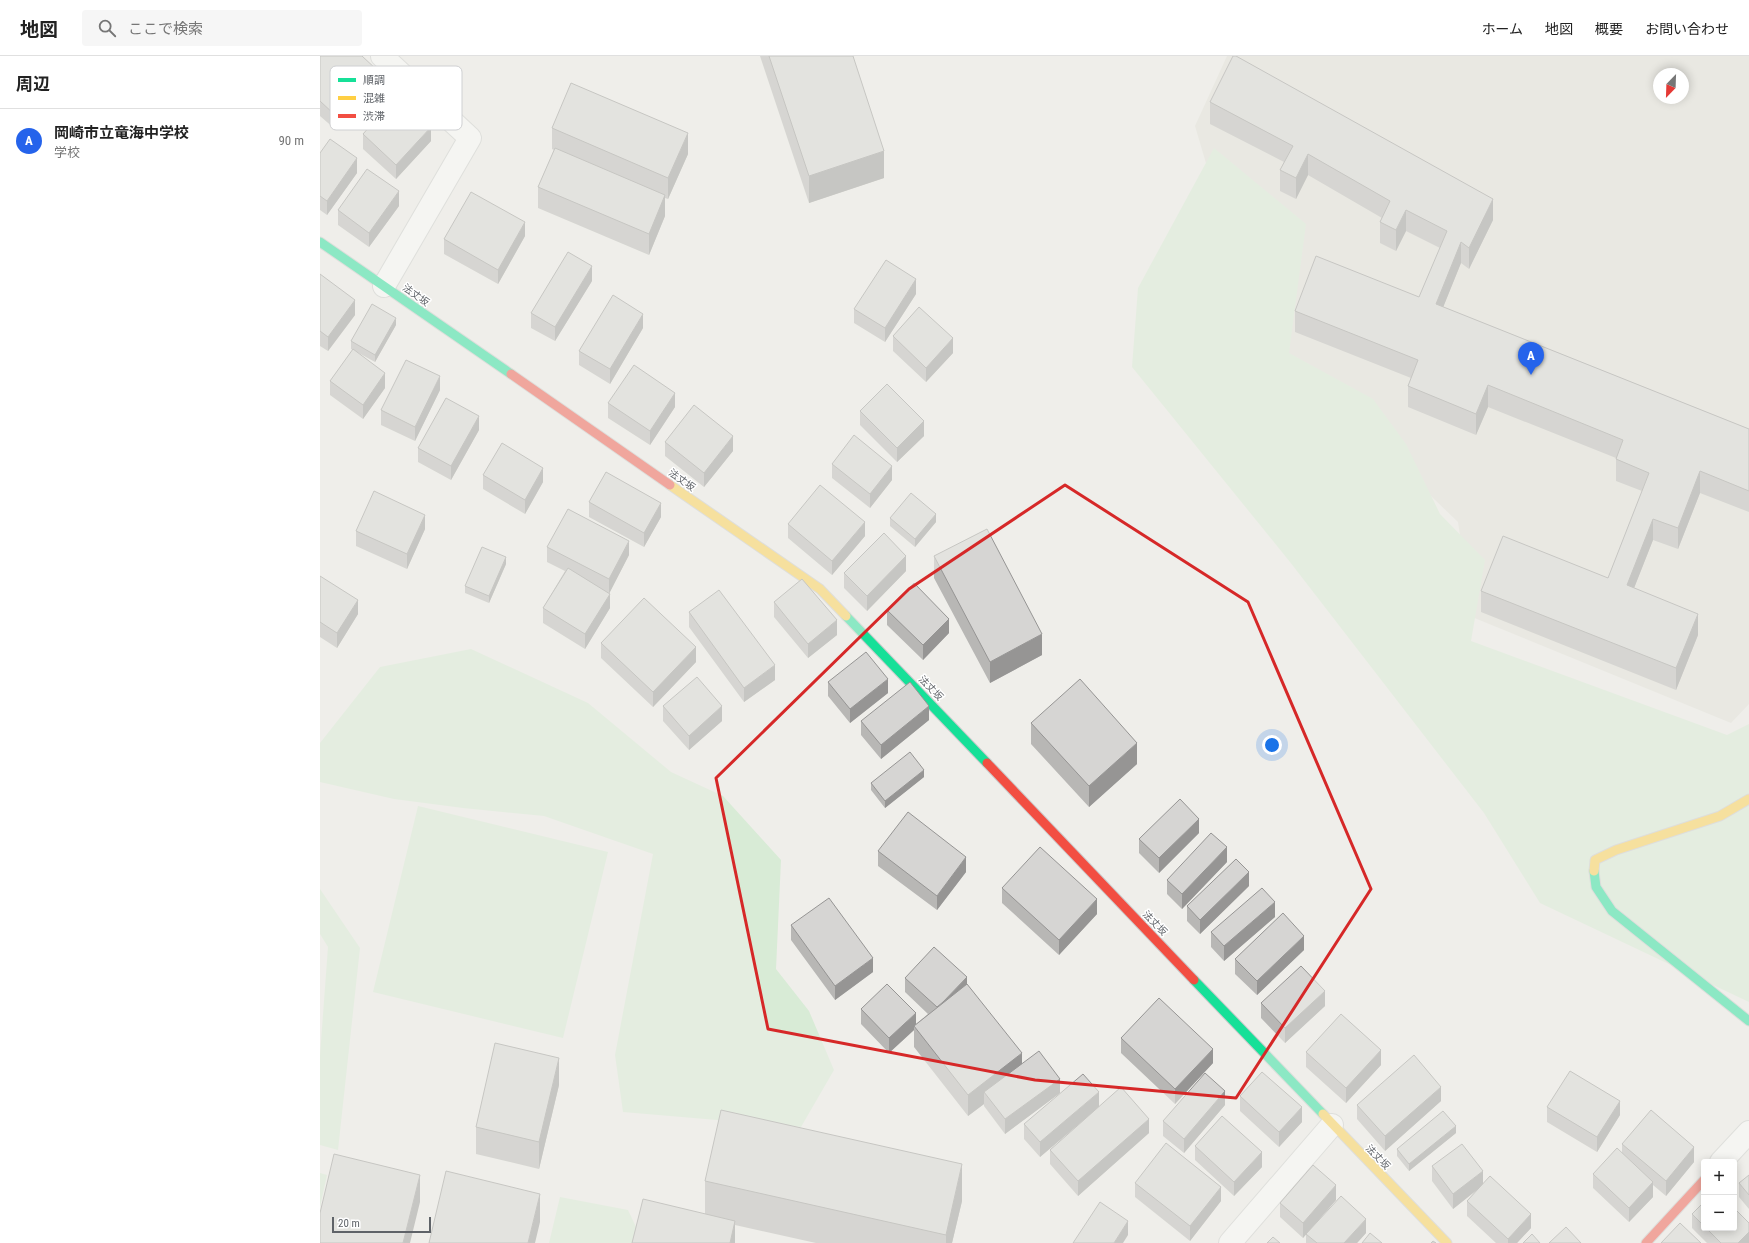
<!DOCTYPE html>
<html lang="ja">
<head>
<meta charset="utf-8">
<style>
  body { margin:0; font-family:"Roboto Condensed","Noto Sans JP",sans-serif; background:#f6f6f6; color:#222 }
  .controls { position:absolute; right:12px; bottom:12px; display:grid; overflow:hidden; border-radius:4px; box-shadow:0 2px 10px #0003 }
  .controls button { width:36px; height:36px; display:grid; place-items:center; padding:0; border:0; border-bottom:1px solid #e0e0e0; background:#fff; color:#222; font:20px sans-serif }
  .compass { position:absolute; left:1333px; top:12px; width:36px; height:36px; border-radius:50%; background:#fff; box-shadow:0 2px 10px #0003; rotate:203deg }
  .scale { position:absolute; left:12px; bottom:10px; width:99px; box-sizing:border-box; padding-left:4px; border:2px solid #5f6368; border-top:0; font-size:11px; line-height:14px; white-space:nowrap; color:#5f6368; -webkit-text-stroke:3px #fff; paint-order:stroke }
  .you { position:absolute; left:952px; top:689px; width:14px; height:14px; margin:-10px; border:3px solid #fff; border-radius:50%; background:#1a73e8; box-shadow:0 0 0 6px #1a73e833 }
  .badge { display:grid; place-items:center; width:26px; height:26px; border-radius:50%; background:#2563eb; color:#fff; font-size:13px; font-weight:700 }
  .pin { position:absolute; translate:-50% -33px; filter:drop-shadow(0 1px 2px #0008) }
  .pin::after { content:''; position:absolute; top:21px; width:14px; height:12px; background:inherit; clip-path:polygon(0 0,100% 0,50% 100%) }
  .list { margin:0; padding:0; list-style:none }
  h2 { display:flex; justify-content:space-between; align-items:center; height:52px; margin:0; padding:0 16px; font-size:17px }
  h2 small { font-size:13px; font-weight:400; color:#767676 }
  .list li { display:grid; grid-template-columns:26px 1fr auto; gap:12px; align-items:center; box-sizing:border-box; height:64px; padding:0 16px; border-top:1px solid #e0e0e0 }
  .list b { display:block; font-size:15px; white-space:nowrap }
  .list p { margin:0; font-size:13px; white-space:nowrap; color:#767676 }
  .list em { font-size:13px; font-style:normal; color:#767676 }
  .icon { flex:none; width:22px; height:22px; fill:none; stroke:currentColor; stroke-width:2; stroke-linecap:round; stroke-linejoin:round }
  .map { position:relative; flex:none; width:1429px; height:1187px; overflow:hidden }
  header { display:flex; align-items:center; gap:24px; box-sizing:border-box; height:56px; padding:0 20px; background:#fff; border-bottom:1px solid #e0e0e0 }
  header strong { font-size:19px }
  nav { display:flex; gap:22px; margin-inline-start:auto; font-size:14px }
  .search { width:280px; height:36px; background:#f6f6f6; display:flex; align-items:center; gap:10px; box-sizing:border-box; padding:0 14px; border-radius:4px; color:#767676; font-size:15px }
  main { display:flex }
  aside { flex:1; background:#fff }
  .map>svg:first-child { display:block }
  .education { fill:#e2e0da; fill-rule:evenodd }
  .green { fill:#d8ebd6 }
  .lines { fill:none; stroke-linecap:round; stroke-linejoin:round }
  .street-casing { stroke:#cbcccc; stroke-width:24 }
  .fast-casing { stroke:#cacacb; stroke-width:11 }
  .slow-casing { stroke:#cacacb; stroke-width:11 }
  .jam-casing { stroke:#cacacb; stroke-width:11 }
  .street { stroke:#fdfcfc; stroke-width:22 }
  .fast { stroke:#16e098; stroke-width:9 }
  .slow { stroke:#ffcf43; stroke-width:9 }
  .jam { stroke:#f24e42; stroke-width:9 }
  .wall { fill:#b8b7b5 }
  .shaded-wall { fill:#969594 }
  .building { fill:#d6d5d3; stroke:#969594 }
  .marked { fill:none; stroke:#d62828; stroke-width:3; stroke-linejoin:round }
  .labels { text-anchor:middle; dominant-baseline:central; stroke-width:3; stroke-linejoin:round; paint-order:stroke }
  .street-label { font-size:10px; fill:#5f6368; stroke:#fff }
  .key { fill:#fff; stroke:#cfd0d2; stroke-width:1 }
  .key-label { font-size:11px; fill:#5f6368 }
</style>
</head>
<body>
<header>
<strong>地図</strong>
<div class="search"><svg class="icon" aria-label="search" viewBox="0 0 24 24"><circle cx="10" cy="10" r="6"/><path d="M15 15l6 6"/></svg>ここで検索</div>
<nav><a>ホーム</a><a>地図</a><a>概要</a><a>お問い合わせ</a></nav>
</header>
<main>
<aside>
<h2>周辺<small></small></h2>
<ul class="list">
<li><span class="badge">A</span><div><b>岡崎市立竜海中学校</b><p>学校</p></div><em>90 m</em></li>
</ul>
</aside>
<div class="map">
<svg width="1429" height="1187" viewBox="0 0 1429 1187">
  <rect width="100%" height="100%" fill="#efeeea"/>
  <path class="education" d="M907 0H1429V648L1411 667 1152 561 1138 466 969 304 917 212 875 70ZM1339 18H1363V42H1339Z"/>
  <path class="green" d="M894 92 986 168 969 297 1053 343 1086 388 1120 458 1165 504 1151 585 1407 679 1429 668V946L1220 847 1164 757 970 506 812 311 818 232Z
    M151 593 268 647 351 716 403 740 461 804 456 913 489 955 514 1014 481 1071 303 1056 295 999 333 798 224 760 143 752 74 743 0 726V687L60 611Z
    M98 750 288 796 243 982 53 936Z
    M0 833 40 892 18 1094 0 1089V999L8 891 0 878Z
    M0 1117 7 1119 0 1151Z
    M240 1141 308 1154 317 1173 313 1187H229Z"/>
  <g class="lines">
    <defs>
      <path id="street" d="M62 0 150 82 64 230
        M1401 1106 1429 1076
        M910 1187 1012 1069"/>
      <path id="fast" d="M0 186 191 318
        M526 560 667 707
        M1274 815 1276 831 1292 855 1429 965
        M874 924 1003 1058"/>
      <path id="slow" d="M350 429 500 533 526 560
        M1274 815 1275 804 1296 794 1400 760 1429 743
        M1003 1058 1127 1187"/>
      <path id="jam" d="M191 318 350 429
        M667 707 874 924
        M1326 1187 1384 1124"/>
    </defs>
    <use href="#street" class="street-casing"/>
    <use href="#fast" class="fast-casing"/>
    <use href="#slow" class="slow-casing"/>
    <use href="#jam" class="jam-casing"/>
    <use href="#street" class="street"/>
    <use href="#fast" class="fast"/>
    <use href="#slow" class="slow"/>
    <use href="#jam" class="jam"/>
  </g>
  <path class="wall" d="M0 0 57 28 15 73 0 60Z
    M440 0H533L564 122 489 147Z
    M890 46 1173 164 1149 213 1141 207 1123 251 1429 373V456L1380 437 1358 493 1333 484 1314 532 1378 579 1356 634 1161 556V535L1288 522 1322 435 1296 425V402L1168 351 1156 379 1088 351V330L1091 322 975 276V255L1099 241 1120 192 1086 175 1076 195 1060 187V166L1062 162 988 119 976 143 960 135V114L964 106 890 68Z
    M232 72 368 98 348 143 345 142V160L329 199 218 152V131L234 94 232 93Z
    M43 78 111 85 76 123 43 93Z
    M0 97 37 117 7 159 0 154Z
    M79 150 49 191 18 169V154Z
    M205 180 178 228 124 198V183Z
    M0 218 35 259 8 295 0 290Z
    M272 225 235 285 211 272V257Z
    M596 238 565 286 534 267V253Z
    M76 269 55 306 35 295 65 332 43 363 10 339V325L33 294 31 293V285Z
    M323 272 290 328 259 309V295Z
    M573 280 633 297 606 326 573 295Z
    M120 334 95 385 61 369V354Z
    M288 347 355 351 330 389 288 362Z
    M540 355 604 380 577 406 540 369Z
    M159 374 131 424 98 406V392Z
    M345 386 413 395 384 431 345 400Z
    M512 408 572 424 550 452 512 422Z
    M163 419 223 426 205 458 163 433Z
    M269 446 341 461 324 491 269 461Z
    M570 462 616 466 595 491 570 470Z
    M468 468 545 480 512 519 468 482Z
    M105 473 87 513 36 490V475Z
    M227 491 309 499 289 537 290 552 265 593 223 567V552L245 515 227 506Z
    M614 500 722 599 670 627 614 522Z
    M186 508 169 547 145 537V530Z
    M586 515 547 555 524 532V517Z
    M0 520 38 558 17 592 0 581Z
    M454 546 517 579 488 602 454 561Z
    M567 554 629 577 603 604 567 569Z
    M369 556 455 624 424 646 369 571Z
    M281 587 376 606 333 651 281 602Z
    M508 626 568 637 530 667 508 640Z
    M343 650 402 665 369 694 343 665Z
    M609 664 561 703 541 679V665Z
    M711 667 817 708 769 751 711 688Z
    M604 721 565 752 551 734V727Z
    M879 777 839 817 819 797V783Z
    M558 795 646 816 617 854 558 810Z
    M907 806 862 853 847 838V824Z
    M929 830 880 878 867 865V850Z
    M682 832 777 858 739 899 682 847Z
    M955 861 904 905 891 891V876Z
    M471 869 553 916 515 944 471 884Z
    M984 894 937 939 915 918V903Z
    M585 922 647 928 702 1008 740 1037 685 1078 664 1050V1048L648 1060 594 991V974L569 997 541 968V953L596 968 608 958 585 936Z
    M941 947 1005 950 965 987 941 962Z
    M801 982 893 1007 855 1048 801 997Z
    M986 996 1061 1009 1026 1047 986 1011Z
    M239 1029 219 1113 156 1098V1071Z
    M920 1040 982 1066 959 1091 920 1055Z
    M1121 1045 1065 1095 1037 1063V1049Z
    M905 1049 864 1097 843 1080V1065Z
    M779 1050 829 1077 758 1140 730 1108V1094L765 1063 720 1101 704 1083V1068Z
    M1227 1051 1300 1059 1277 1096 1227 1066Z
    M1136 1077 1089 1115 1077 1100V1093Z
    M1302 1088 1374 1106 1346 1140 1333 1129V1141L1309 1166 1273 1132V1118L1302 1096Z
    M875 1090 942 1111 914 1140 875 1104Z
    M1112 1110 1163 1128 1211 1172 1197 1187H1176L1147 1160V1145L1157 1134 1133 1153 1112 1125Z
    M1429 1119V1153L1419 1141V1127Z
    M385 1125 642 1145 632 1187H496L415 1169V1187L385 1158Z
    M815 1127 901 1145 870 1185 815 1141Z
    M1016 1144 989 1175 1046 1177 1037 1187H986V1178L983 1182 960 1161V1147Z
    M1384 1146V1172H1414L1429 1187H1387L1372 1172V1158Z"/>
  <path class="shaded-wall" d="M57 14V28L15 73V59Z
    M111 71V85L76 123V109Z
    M368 77V98L348 143V122Z
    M564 95V122L489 147V120Z
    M988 98V119L976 143V122Z
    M37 102V117L7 159V145Z
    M79 135V150L49 191V177Z
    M345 139V160L329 199V178Z
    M1173 143V164L1149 213V192Z
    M1086 154V175L1076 195V174Z
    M205 166V180L178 228V214Z
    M1141 186V207L1116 269V248Z
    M272 210V225L235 285V271Z
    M596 223V238L565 286V272Z
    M35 244V259L8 295V281Z
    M323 258V272L290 328V313Z
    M76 262V269L55 306V299Z
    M633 282V297L606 326V312Z
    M65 317V332L43 363V349Z
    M120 320V334L95 385V371Z
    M1168 329V351L1156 379V358Z
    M355 337V351L330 389V375Z
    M159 360V374L131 424V410Z
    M604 365V380L577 406V392Z
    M413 380V395L384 431V417Z
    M572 410V424L550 452V438Z
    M223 412V426L205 458V444Z
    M1380 415V437L1358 493V472Z
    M341 447V461L324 491V477Z
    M616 458V466L595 491V483Z
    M105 459V473L87 513V498Z
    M1333 463V484L1307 550V529Z
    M545 466V480L512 519V505Z
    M309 485V499L289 538V523Z
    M586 500V515L547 555V540Z
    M186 501V508L169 547V540Z
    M290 538V552L265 593V578Z
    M38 544V558L17 592V577Z
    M1378 558V579L1356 634V612Z
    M629 563V577L603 604V589Z
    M517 564V579L488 602V588Z
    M722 578V599L670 627V606Z
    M376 591V606L333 651V636Z
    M455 609V624L424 646V632Z
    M568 623V637L530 667V653Z
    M402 650V665L369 694V680Z
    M609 650V664L561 703V689Z
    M817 687V708L769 751V730Z
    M604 714V721L565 752V745Z
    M879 763V777L839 817V802Z
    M907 791V806L862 853V838Z
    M646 801V816L617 854V840Z
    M929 816V830L880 878V864Z
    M777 843V858L739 899V884Z
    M955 846V861L904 905V890Z
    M984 880V894L937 939V925Z
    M553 902V916L515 944V930Z
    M647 921V935L618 952Z
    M1005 935V950L965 987V972Z
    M596 957V972L594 970V974L569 997V982Z
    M893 993V1007L855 1048V1033Z
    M1061 994V1009L1026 1047V1032Z
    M702 997V1018L664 1036V1048L648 1060V1039Z
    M239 1002V1029L219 1113V1086Z
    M740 1023V1037L685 1078V1063Z
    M1121 1031V1045L1065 1095V1080Z
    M905 1035V1049L864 1097V1083Z
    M779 1036V1051L720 1101V1086Z
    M1300 1045V1059L1277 1096V1081Z
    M982 1051V1066L959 1091V1076Z
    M829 1063V1077L758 1140V1125Z
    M1136 1070V1077L1089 1115V1108Z
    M1374 1091V1106L1346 1140V1125Z
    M942 1096V1111L914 1140V1126Z
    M642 1108V1145L632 1187H626V1179Z
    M1163 1115V1129L1133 1153V1138Z
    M100 1119V1146L90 1187H83Z
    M1333 1126V1141L1309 1166V1152Z
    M1016 1129V1144L983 1182V1167Z
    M901 1131V1145L870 1185V1170Z
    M220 1138V1166L215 1187H208Z
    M1211 1158V1172L1197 1187H1188V1183Z
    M1046 1163V1177L1037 1187H1024Z
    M415 1165V1187H410Z
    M808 1165V1179L803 1187H794Z
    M1429 1176V1187H1418Z"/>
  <path class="building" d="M0 0H42L57 14 15 59 0 45Z
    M449 0H533L564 95 489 120Z
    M913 0H916L1173 143 1149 192 1141 186 1116 248 1429 373V435L1380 415 1358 472 1333 463 1307 529 1378 558 1356 612 1161 535 1183 480 1288 522 1329 417 1296 403 1303 384 1168 329 1156 358 1088 330 1098 304 975 255 996 200 1099 241 1127 175 1086 154 1076 174 1060 166 1070 145 988 98 976 122 960 114 973 90 890 46Z
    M251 27 368 77 348 122 232 72Z
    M77 40 111 71 76 109 43 78Z
    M10 83 37 102 7 145 0 140V97Z
    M235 92 345 139 329 178 218 131Z
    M47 113 79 135 49 177 18 154Z
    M151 136 205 166 178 214 124 183Z
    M248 196 272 210 235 271 211 257Z
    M566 204 596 223 565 272 534 253Z
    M0 218 35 244 8 281 0 275Z
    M293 239 323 258 290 313 259 295Z
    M52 248 76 262 55 299 31 285Z
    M599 251 633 282 606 312 573 280Z
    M33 293 65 317 43 349 10 325Z
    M86 304 120 320 95 371 61 354Z
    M314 309 355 337 330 375 288 347Z
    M567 328 604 365 577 392 540 355Z
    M126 342 159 360 131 410 98 392Z
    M374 349 413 380 384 417 345 386Z
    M534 379 572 410 550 438 512 408Z
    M182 387 223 412 205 444 163 419Z
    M286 416 341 447 324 477 269 446Z
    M500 429 545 466 512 505 468 468Z
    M54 435 105 459 87 498 36 475Z
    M591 437 616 458 595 483 570 462Z
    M248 453 309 485 289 523 227 491Z
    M667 473 722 578 670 606 614 500Z
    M564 477 586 500 547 540 524 517Z
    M162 491 186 501 169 540 145 530Z
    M248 512 290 538 265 578 223 552Z
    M0 520 38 544 17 577 0 566Z
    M482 523 517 564 488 588 454 546Z
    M594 527 629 563 603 589 567 554Z
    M399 534 455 609 424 632 369 556Z
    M324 542 376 591 333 636 281 587Z
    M546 596 568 623 530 653 508 626Z
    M377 621 402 650 369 680 343 650Z
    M760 623 817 687 769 730 711 667Z
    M590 626 609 650 561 689 541 665Z
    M590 696 604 714 565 745 551 727Z
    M860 743 879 763 839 802 819 783Z
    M588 756 646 801 617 840 558 795Z
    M891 777 907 791 862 838 847 824Z
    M720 791 777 843 739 884 682 832Z
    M916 803 929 816 880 864 867 850Z
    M942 832 955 846 904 890 891 876Z
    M509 842 553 902 515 930 471 869Z
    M963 857 984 880 937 925 915 903Z
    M614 891 647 921 623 946 617 951 585 922Z
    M981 910 1005 935 965 972 941 947Z
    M567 928 596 957 569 982 541 953Z
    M647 928 702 997 648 1039 594 970Z
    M839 942 893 993 855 1033 801 982Z
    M1021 958 1061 994 1026 1032 986 996Z
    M175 987 239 1002 219 1086 156 1071Z
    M719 995 740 1023 685 1063 664 1036Z
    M1094 999 1121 1031 1065 1080 1037 1049Z
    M1250 1015 1300 1045 1277 1081 1227 1051Z
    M942 1016 982 1051 959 1076 920 1040Z
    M885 1017 905 1035 864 1083 843 1065Z
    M763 1018 779 1036 720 1086 704 1068Z
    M801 1031 829 1063 758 1125 730 1094Z
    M401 1054 642 1108 626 1179 385 1125Z
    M1331 1054 1374 1091 1346 1125 1302 1088Z
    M1123 1055 1136 1070 1089 1108 1077 1093Z
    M902 1060 942 1096 914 1126 875 1090Z
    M846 1087 901 1131 870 1170 815 1127Z
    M1142 1088 1163 1115 1133 1138 1112 1110Z
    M1297 1092 1333 1126 1309 1152 1273 1118Z
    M14 1098 100 1119 83 1187H0V1157Z
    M993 1109 1016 1129 983 1167 960 1147Z
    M126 1115 220 1138 208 1187H109Z
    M1429 1119V1139L1419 1127Z
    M1170 1120 1211 1158 1188 1183 1147 1145Z
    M1021 1140 1046 1163 1024 1187H997L986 1178Z
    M323 1143 415 1165 410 1187H312Z
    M780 1146 808 1165 794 1187H753Z
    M1384 1146V1170L1372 1158Z
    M1414 1152 1429 1167V1176L1418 1187H1401L1386 1172H1414Z
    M1360 1167 1381 1187H1341Z
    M1246 1171 1261 1187H1229Z
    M1050 1177 1062 1187H1042Z
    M1212 1178 1220 1187H1203Z
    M953 1181 960 1187H947Z
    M1113 1185 1116 1187H1111Z"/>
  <path d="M0 0H1429V1187H0ZM745 429 928 546 1051 833 916 1042 715 1024 448 973 396 722 589 533Z" fill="#efeeea" fill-opacity=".55" fill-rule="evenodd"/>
  <path class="marked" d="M745 429 928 546 1051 833 916 1042 715 1024 448 973 396 722 589 533Z"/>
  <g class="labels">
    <g class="street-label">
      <text transform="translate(96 239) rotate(35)">法丈坂</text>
      <text transform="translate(362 424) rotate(35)">法丈坂</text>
      <text transform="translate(611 632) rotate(46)">法丈坂</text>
      <text transform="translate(835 867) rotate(46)">法丈坂</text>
      <text transform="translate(1058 1101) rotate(46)">法丈坂</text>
    </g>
  </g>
  <rect x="10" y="10" width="132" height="64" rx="6" class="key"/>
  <rect x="18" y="22" width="18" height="4" fill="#16e098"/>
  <rect x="18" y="40" width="18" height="4" fill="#ffcf43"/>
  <rect x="18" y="58" width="18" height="4" fill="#f24e42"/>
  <g class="key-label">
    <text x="43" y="28">順調</text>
    <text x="43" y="46">混雑</text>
    <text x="43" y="64">渋滞</text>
  </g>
</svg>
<div class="controls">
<button>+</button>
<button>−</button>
</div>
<svg class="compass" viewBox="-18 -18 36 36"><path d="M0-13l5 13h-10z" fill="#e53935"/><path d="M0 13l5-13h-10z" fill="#767676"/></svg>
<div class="scale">20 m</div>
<div class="you"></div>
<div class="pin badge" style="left:1211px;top:319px">A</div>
</div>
</main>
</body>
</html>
